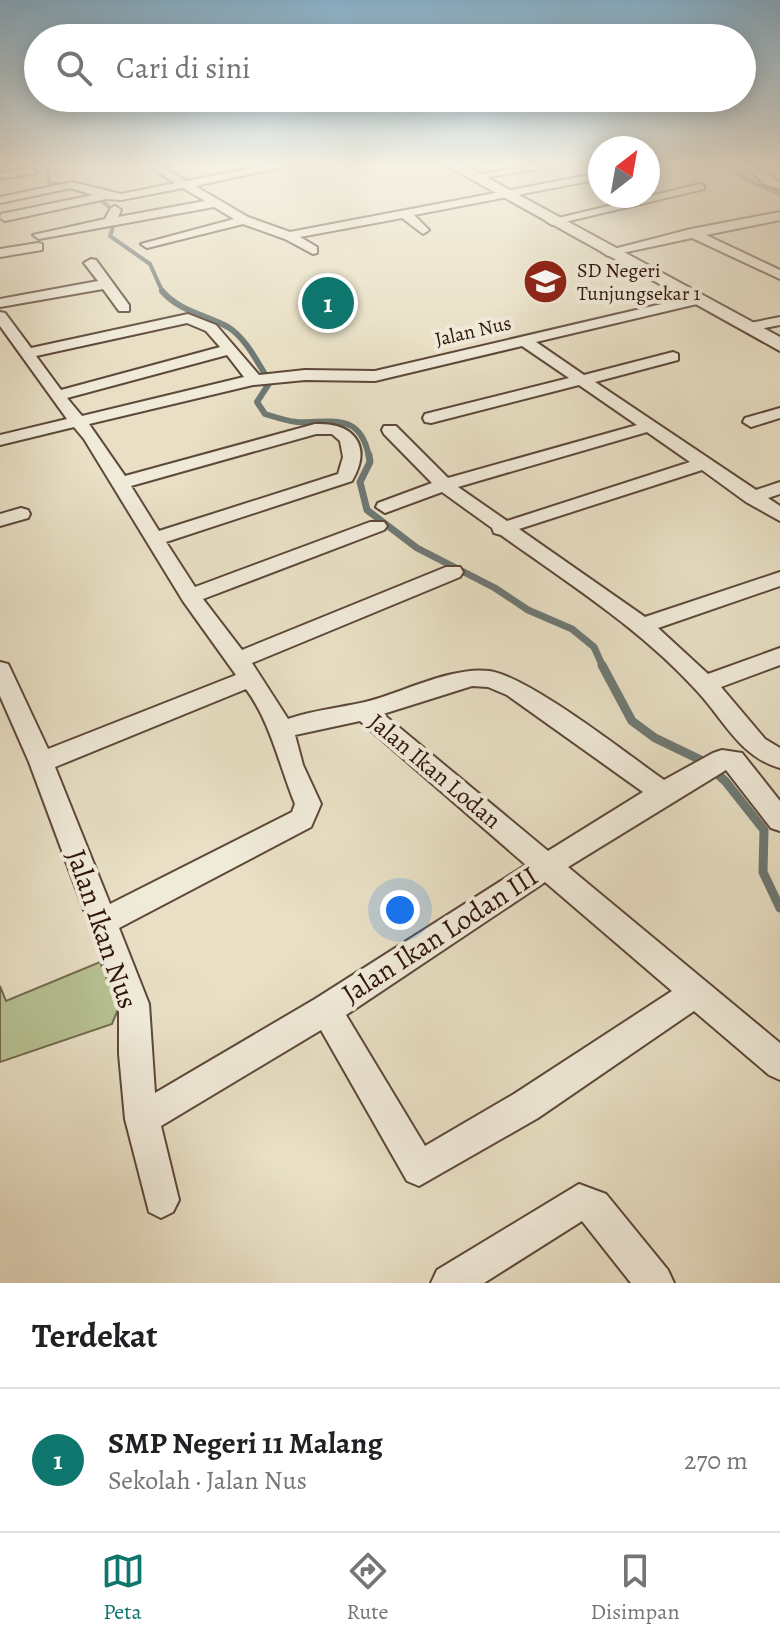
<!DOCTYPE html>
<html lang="id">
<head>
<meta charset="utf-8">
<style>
  body { margin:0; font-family:Alegreya,serif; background:#f6f6f6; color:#202124 }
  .compass { position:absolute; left:588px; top:136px; width:72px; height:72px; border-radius:50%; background:#fff; box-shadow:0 4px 20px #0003; rotate:31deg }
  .you { position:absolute; left:400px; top:910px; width:28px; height:28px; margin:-20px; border:6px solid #fff; border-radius:50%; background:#1a73e8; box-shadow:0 0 0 12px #1a73e833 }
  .badge { display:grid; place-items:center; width:52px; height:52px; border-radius:50%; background:#0f766e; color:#fff; font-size:26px; font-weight:700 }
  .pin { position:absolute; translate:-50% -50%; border:4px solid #fff; box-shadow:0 2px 8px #0006 }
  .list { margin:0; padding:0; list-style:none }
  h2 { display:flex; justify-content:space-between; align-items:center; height:104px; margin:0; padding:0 32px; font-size:34px }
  h2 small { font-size:26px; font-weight:400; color:#757577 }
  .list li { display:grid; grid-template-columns:52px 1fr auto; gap:24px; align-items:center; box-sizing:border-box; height:144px; padding:0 32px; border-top:2px solid #e0e0e0 }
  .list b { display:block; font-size:30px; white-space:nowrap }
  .list p { margin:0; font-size:26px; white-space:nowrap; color:#757577 }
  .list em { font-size:26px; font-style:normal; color:#757577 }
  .icon { flex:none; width:44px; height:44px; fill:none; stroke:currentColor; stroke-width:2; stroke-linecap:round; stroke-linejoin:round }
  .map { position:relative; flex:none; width:780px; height:1283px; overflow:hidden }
  .search { position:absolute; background:#fff; box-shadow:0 4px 20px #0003; left:24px; right:24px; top:24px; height:88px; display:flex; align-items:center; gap:20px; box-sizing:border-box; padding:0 28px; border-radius:44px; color:#757577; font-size:30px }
  .sheet { height:248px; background:#fff }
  nav { display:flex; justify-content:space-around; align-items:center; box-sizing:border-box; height:112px; border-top:2px solid #e0e0e0; background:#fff; font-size:22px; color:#757577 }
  nav a { display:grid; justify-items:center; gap:4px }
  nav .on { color:#0f766e }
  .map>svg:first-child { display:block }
  .green { fill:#b7c193; stroke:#746b50; stroke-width:2 }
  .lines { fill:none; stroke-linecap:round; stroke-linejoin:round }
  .stream-far3 { stroke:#6e7974; stroke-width:4 }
  .stream-far2 { stroke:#6e7974; stroke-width:6 }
  .stream-far1 { stroke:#6e7974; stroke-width:7 }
  .stream { stroke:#6e7974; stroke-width:9 }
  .minor-casing { stroke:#5e483a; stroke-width:4 }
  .tertiary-casing { stroke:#5e483a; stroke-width:4 }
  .minor { fill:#f0ead9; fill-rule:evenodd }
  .tertiary { fill:#f0ead9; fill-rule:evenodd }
  .labels { text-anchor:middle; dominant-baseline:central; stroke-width:8; stroke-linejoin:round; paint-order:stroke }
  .far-poi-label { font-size:20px; fill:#30150c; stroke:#f0ead9; text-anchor:start }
  .far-street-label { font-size:20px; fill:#30150c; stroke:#f0ead9 }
  .street-label { font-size:24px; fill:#30150c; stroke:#f0ead9 }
  .near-street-label { font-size:28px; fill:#30150c; stroke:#f0ead9 }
</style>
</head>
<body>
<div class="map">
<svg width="780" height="1283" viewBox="0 0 780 1283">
  <rect width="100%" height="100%" fill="#e8dfc4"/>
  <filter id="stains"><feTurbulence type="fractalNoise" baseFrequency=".0025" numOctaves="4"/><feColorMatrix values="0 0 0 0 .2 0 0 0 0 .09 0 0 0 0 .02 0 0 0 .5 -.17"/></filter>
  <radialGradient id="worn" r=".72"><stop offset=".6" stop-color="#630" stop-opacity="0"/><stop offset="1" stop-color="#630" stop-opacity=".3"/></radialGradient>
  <path class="green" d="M100 962 119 1007 112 1024 0 1062V986L6 1001Z"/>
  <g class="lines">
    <path class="stream-far3" d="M46 164 49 182C74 188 100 194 117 215L110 236 150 264 163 293
      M727 164 747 180 780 194"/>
    <path class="stream-far2" d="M162 291C179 311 206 315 228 327 247 339 258 364 270 382L257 402 265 414C275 417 286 421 297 422 330 424 360 410 369 457"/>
    <path class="stream-far1" d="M369 455 370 462 360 482 367 510 417 548 495 588 528 610 572 629 594 647 603 667"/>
    <path class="stream" d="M602 665 632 721 655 738 705 762 726 782 764 830 763 872 780 908"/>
    <defs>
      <path id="minor" d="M145 164H158L186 181 274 164H297L195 186 248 217 290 232 600 173V179L414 215 429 230 423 234 402 218 300 237 317 247V253L313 254 285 239 243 224 147 248 141 244 234 219 214 207 39 239 33 235 105 219 111 208 115 206 121 210 118 217 205 201 183 188 121 200 106 199 5 221 0 218 1 214 93 195 71 188 0 203V197L72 182 121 194 175 183Z
        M540 164H571L474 179 469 176Z
        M648 164H669L648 170Z
        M742 164H754L780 182V189L766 185Z
        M32 168 37 171 36 173 0 179V173Z
        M700 184 704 185V189L552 225 546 221Z
        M780 212V220L706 235 780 270V279L692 238 608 256 602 252 691 229Z
        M38 243 42 244V250L0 257V249Z
        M91 259 96 260 129 305V311H119L103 289 0 307V299L98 281 84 263Z
        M696 296 701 297V303L536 342 584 375 673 352 678 354V360L595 382 756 490 780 482V494L768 498 780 506V521L746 502 702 470 519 529 645 617 780 572V586L658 628 708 674 780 648V665L721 687 765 739 780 748V768C740 757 724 720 697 691 641 629 568 583 501 535L494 533 492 528 442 492 385 513 376 507 378 503 432 483 384 434 382 430 384 426H396L448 478 637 425 579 385 431 423 425 422 423 418 425 414 569 378 522 346 375 381 305 380 253 385 89 424 125 476 315 424C353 422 373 445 352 481L166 542 195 587 370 522H384L387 526 384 530 203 599 242 650 446 567H460L463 572 460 577 252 663 288 719C313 710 339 708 365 702 401 693 453 666 489 671 528 676 627 754 664 780L713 753 722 750 742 753 780 801V831L771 828 726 770 568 867 780 1043V1080L769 1075 694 1011 538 1118 419 1186 407 1181 321 1030 161 1126 179 1200 173 1212 161 1218 149 1212 125 1119 119 1054V1004L29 762 0 696V662L8 664 11 670 48 749 236 675 183 601 84 439 74 427 0 445V435L67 419 0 326V312L5 313 31 348 188 314 216 325 259 375 305 370 375 371ZM187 323 206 331 220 347 61 390 36 356ZM227 355 244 377 82 416 67 398ZM647 432 690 462 507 521 458 487ZM316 434H332L340 441 343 457 338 474 159 531 131 486ZM472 686 488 687 507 695 643 792 548 851 383 714ZM246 689C271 723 279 765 295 804L292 812 110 904 55 767ZM360 721 526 865 315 999 155 1093 149 1004 119 928 311 827 321 804 303 765 295 735ZM545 882 672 991 514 1094 425 1146 346 1015Z
        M780 317V325L750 331 743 327 745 324Z
        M780 408V418L751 427 743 422 745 418Z
        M21 508 28 510 30 514 28 518 0 526V514Z
        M579 1184 606 1194 668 1270 674 1283H631L582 1221 484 1283H431L437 1270Z"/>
      <path id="tertiary" d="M444 164H462L780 337V351Z"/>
    </defs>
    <use href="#minor" class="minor-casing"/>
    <use href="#tertiary" class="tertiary-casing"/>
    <use href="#minor" class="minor"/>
    <use href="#tertiary" class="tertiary"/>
  </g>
  <linearGradient id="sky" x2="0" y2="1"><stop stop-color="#88b7d5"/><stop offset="0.48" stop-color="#f5f1e4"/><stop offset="1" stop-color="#f5f1e4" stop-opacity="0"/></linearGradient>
  <rect width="780" height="344" fill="url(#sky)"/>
  <defs>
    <symbol id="school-disc" viewBox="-11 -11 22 22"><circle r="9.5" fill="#8f2418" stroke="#f0ead9"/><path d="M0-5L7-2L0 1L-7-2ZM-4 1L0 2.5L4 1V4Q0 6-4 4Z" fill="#fff"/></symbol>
  </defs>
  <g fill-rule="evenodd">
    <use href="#school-disc" x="520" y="256" width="51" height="51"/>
  </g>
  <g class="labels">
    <g class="far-poi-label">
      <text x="577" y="270">SD Negeri<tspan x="577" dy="23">Tunjungsekar 1</tspan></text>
    </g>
    <g class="far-street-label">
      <text transform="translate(473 331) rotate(-13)">Jalan Nus</text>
    </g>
    <g class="street-label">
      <text transform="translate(435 771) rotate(40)">Jalan Ikan Lodan</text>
    </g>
    <g class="near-street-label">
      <text transform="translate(102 929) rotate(71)">Jalan Ikan Nus</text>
      <text transform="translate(440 935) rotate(-33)">Jalan Ikan Lodan III</text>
    </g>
  </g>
  <rect width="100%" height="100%" filter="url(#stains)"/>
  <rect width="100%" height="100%" fill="url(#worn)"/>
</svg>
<svg class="compass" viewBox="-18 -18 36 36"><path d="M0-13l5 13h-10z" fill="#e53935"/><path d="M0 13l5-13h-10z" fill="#757577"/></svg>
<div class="you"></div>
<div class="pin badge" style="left:328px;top:303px">1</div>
<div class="search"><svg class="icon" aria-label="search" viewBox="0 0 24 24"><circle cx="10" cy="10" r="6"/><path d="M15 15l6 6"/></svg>Cari di sini</div>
</div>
<section class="sheet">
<h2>Terdekat<small></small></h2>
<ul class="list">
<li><span class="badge">1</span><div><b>SMP Negeri 11 Malang</b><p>Sekolah · Jalan Nus</p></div><em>270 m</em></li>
</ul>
</section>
<nav>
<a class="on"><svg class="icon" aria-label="map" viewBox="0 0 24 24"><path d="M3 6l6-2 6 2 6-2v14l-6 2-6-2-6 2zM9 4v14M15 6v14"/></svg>Peta</a>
<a><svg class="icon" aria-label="directions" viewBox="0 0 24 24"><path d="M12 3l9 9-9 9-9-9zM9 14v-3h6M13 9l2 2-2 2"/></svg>Rute</a>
<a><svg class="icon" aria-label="saved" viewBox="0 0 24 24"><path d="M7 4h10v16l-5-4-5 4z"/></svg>Disimpan</a>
</nav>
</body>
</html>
